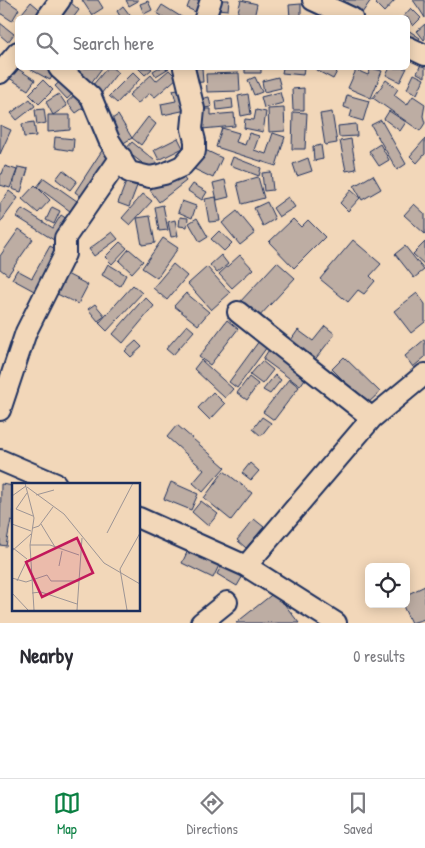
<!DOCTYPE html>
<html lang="en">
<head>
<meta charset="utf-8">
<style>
  body { margin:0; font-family:"Patrick Hand",sans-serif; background:#f7f7f7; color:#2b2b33 }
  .controls { position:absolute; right:15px; bottom:15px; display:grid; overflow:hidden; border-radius:8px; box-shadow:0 2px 12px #0003 }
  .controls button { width:45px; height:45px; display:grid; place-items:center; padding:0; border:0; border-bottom:1px solid #e1e1e2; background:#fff; color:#2b2b33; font:25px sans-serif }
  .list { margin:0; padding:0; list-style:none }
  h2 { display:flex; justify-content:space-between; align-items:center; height:65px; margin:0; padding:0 20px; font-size:21px }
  h2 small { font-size:16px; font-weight:400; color:#7c7c81 }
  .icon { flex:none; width:28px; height:28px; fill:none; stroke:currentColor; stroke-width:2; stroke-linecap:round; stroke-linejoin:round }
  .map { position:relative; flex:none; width:425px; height:623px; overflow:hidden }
  .search { position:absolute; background:#fff; box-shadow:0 2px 12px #0003; left:15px; right:15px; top:15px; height:55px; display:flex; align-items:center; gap:12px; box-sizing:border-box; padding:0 18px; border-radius:8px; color:#7c7c81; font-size:19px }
  .sheet { height:155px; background:#fff }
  nav { display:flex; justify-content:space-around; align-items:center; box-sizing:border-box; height:70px; border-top:1px solid #e1e1e2; background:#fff; font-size:14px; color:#7c7c81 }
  nav a { display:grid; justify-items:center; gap:2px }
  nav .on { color:#0b8043 }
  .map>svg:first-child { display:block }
  .building { fill:#bdada3; stroke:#1b2f5e }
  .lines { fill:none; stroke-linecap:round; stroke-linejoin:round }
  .minor-casing { stroke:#1b2f5e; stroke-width:24 }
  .minor { stroke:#f2d7b9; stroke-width:20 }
  .inset-road { fill:none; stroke:#9c9495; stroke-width:1 }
  .view { fill:#c2185b; fill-opacity:0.15; stroke:#c2185b; stroke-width:2.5 }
  .inset-edge { fill:none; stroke:#1b2f5e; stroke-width:2.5 }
</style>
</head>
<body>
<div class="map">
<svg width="425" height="623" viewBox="0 0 425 623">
  <rect width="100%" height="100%" fill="#f2d7b9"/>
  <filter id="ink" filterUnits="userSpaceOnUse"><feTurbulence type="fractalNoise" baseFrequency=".02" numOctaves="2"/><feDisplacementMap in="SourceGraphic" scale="10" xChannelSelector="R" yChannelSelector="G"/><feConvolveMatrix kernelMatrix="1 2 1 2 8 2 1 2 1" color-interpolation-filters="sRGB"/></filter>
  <g filter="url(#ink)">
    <path class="building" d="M0 0H6L19 9 12 21 0 13Z
      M82 0H98L103 8 92 15Z
      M126 0H138V1L129 6Z
      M190 0H206L200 14 187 8Z
      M219 0H229L228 10 217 9Z
      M241 0 257 4 254 18 237 15Z
      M343 0H371L362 13Z
      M380 0H395L384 12 376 4Z
      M413 0H425V18L420 10Z
      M69 1 79 10 73 18H54Z
      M148 1 152 10 144 14 140 4Z
      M31 2 44 13 39 18H18Z
      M301 4V18H290L289 5Z
      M162 5 183 18H165L157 13Z
      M123 6 132 18H121L117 11Z
      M411 8 421 18 413 26 408 18 403 17Z
      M0 23 14 34 8 42 0 35Z
      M425 24V39L424 40 417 31Z
      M408 30 420 38 415 45 408 40Z
      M422 62 425 64V77L417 73Z
      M12 65 35 80 28 90 6 76Z
      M28 68H54L56 69 50 80Z
      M78 68H102L91 83 75 72Z
      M107 68H112L118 72 101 94 92 86Z
      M138 68H151L152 69 145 75Z
      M158 68H169L156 76 153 71Z
      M190 68H202L203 82 192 83Z
      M245 68H261V73H245Z
      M283 68H304L303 75 282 73Z
      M317 68H339L333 79 316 70Z
      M371 68 382 71 371 98 348 88 356 70 368 75Z
      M390 68H407L400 82 386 75Z
      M169 70 177 78 155 97 150 93 137 104 129 95 151 75 156 81Z
      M133 72 140 79 117 103 109 96Z
      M239 73 240 91 207 92 206 74Z
      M414 74 424 79 417 94 407 89Z
      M65 77 77 90 67 99 55 86Z
      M255 77 262 92 254 95 248 80Z
      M278 77 281 88 264 92 262 81Z
      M43 80 53 90 39 104 29 94Z
      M386 80 398 89 394 95 407 105 413 96 425 104 423 116 425 123 420 131 373 98Z
      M186 87 191 109 163 115 161 104 176 101 173 90Z
      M304 88V110H293L292 89Z
      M280 92 283 103 264 108 261 97Z
      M59 94 67 106 53 115 46 102Z
      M76 94 86 106 76 113 67 102Z
      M248 94 251 114 241 116 238 96Z
      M347 95 369 101 363 121 350 117 352 110 344 107Z
      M209 97 211 107 198 109 196 100Z
      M30 99 35 106 17 120 11 113Z
      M232 99 233 108 217 110 216 101Z
      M284 108 285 131 269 132 268 109Z
      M44 109 46 123 37 125 35 110Z
      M200 109H211V115L234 113 235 126 202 129Z
      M256 110 266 112 263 132 244 128 245 119 254 120Z
      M389 111 406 122 400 131 384 119Z
      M293 112 307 113 305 149H292Z
      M332 112 337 143 325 145 320 114Z
      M48 115H70V130L48 132Z
      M118 115 132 138 120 145 106 123Z
      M148 117 156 124 141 145 132 138Z
      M381 120 406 164 397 170 371 125Z
      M34 122 36 136 24 137 22 124Z
      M356 124 357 136 339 137 338 126Z
      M0 125 11 130 0 154Z
      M222 128 239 133 236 142 245 145 249 133 259 136 254 150 266 154 273 133 285 137 276 166 216 147Z
      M55 137 74 139 73 151 54 148Z
      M178 138 183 148 159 160 154 150Z
      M351 139 356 169 346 171 340 141Z
      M425 139V154L417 163 410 156Z
      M132 142 160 165 154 172 125 150Z
      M380 144 389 160 379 166 369 151Z
      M321 145 323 159 314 161 313 147Z
      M201 148 222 158 213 178 192 168Z
      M103 149 115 156 86 200 75 192Z
      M233 157 261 168 259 176 230 165Z
      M308 158 312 171 297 176 293 164Z
      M5 166 17 170 10 188 0 185V174H2Z
      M18 167 28 169 21 192 12 189Z
      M177 169 186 181 159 202 150 190Z
      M63 170 77 181 70 190 56 179Z
      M271 172 273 190 264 191 262 173Z
      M373 175 381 189 362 200 354 186Z
      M258 177 264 198 242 204 237 183Z
      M44 178 77 201 70 211 37 187Z
      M225 180 229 197 217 200 213 183Z
      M126 182 137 186 129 207 118 203Z
      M193 184 207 192 202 200 188 191Z
      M35 185 50 200 38 213 22 199Z
      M351 190 360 198 348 211 340 203Z
      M9 191 18 198 0 223V204Z
      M143 194 152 201 130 225 122 218Z
      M216 197 220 221 209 222 205 199Z
      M288 197 295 207 279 217 273 208Z
      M182 201 196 206 192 218 178 212Z
      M267 202 275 219 263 226 254 208Z
      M414 204 425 214V234L404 215Z
      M163 205 168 230 159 231 155 207Z
      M52 207 60 211 54 224 46 220Z
      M22 209 53 228 61 215 70 221 57 242 17 217Z
      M237 211 255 233 240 245 222 223Z
      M150 216 155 243 142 245 137 218Z
      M180 217 188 218 187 227 179 226Z
      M197 218 208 237 200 242 189 223Z
      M293 219 301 227 308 220 325 237 294 268 269 242Z
      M175 220 178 236 171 237 168 222Z
      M19 229 33 239 8 275 0 269V256Z
      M219 231 232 243 224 251 211 239Z
      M112 232 118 239 94 256 89 249Z
      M163 238 178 248 157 278 142 268Z
      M353 240 381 264 370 276 375 281 364 294 358 290 348 302 320 279Z
      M120 242 127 248 112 264 105 257Z
      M425 242V265L413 254Z
      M50 246 59 251 36 292 12 279 17 270 32 278Z
      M405 246 424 270 414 278 395 254Z
      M129 249 143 261 132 273 119 261Z
      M221 255 228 264 217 273 210 265Z
      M240 255 253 269 232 288 219 274Z
      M277 262 295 278 257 319 239 303Z
      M108 264 126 275 120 286 102 275Z
      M173 264 187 276 167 300 153 288Z
      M207 267 230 293 211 310 188 284Z
      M65 273 88 285 78 304 55 293Z
      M133 285 142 293 107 331 99 323Z
      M186 293 209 312 198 325 174 306Z
      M417 293 425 304V322L411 333 394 311Z
      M145 297 154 306 123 343 113 334Z
      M95 304 105 316 98 321 88 309Z
      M227 320 238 329 210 365 199 357Z
      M187 325 194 331 173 355 166 349Z
      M325 326 335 334 313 362 289 343 298 330 313 341Z
      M425 339V357L413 367 405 356Z
      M136 341 142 347 131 357 125 351Z
      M259 341 267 347 237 388 229 382Z
      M270 348 307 376 300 386 263 359Z
      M344 357 380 392 367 404 332 369Z
      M201 360 233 389 225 398 194 369Z
      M262 361 273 370 262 384 250 375Z
      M275 375 281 380 270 394 263 390Z
      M249 377 258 384 247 400 237 393Z
      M289 379 299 387 274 420 263 412Z
      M213 392 225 404 210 420 198 408Z
      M262 417 271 423 261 436 253 429Z
      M177 425 225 467 203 492 193 483 204 470 167 437Z
      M250 463 259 471 251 480 242 473Z
      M224 471 252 493 231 520 204 498Z
      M171 482 198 494 191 510 164 499Z
      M1 484 14 486V521L11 520 6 546 0 545Z
      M201 501 218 514 208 526 192 512Z
      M254 519 264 527 246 548 237 540Z
      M191 544 222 559 213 578 182 563Z
      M223 563 244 574 237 586 217 574Z
      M425 586V619L411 623 402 604H406V595Z
      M275 592 299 623H236Z"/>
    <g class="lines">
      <defs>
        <path id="minor" d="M313 0 352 18
          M47 18 60 0
          M205 18 211 0
          M408 47 425 55
          M59 68 91 97 109 140 129 172 150 177 164 174 182 166 195 151V141L192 129 194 109 184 68
          M0 73 18 52
          M238 312 372 418
          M0 410 26 332 65 254V238L121 157
          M0 460 56 484
          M139 518 246 566 336 623
          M246 566 372 418 425 374
          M201 623 227 602"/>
      </defs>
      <use href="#minor" class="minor-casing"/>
      <use href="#minor" class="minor"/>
    </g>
  </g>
  <g transform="translate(12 483)">
    <rect width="128" height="128" fill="#f2d7b9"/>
    <path class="inset-road" d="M13 0 22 35 18 62 22 127M15 4 52 31 92 80 128 101M15 10 4 26 21 33M24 12 42 7M0 13 14 3M0 41 19 48M29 41 43 64M21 45 27 43 41 24M95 50 121 0M18 62H38L67 72M1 65 15 76M0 68 19 51M47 83 50 68M0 95 14 99 35 92 39 98M5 98 15 77M39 98H67M0 110 16 127M20 110 29 109 65 121M65 127 70 55M115 127 108 86 128 50"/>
    <path class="view" d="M65 55 81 90 30 114 14 79Z"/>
    <rect width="128" height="128" class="inset-edge"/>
  </g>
</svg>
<div class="controls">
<button><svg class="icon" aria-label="locate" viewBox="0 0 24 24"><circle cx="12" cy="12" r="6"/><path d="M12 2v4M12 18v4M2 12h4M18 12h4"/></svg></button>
</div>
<div class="search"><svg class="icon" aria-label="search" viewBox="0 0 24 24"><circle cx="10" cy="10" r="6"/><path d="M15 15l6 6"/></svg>Search here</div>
</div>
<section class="sheet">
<h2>Nearby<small>0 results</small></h2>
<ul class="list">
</ul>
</section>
<nav>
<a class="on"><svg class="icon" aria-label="map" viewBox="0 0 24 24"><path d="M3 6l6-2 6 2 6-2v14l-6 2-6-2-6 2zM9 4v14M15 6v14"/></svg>Map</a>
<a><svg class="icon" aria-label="directions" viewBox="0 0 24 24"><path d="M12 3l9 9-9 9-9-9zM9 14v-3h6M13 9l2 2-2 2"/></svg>Directions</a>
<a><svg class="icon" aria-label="saved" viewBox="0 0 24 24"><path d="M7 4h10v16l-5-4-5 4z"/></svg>Saved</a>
</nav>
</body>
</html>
